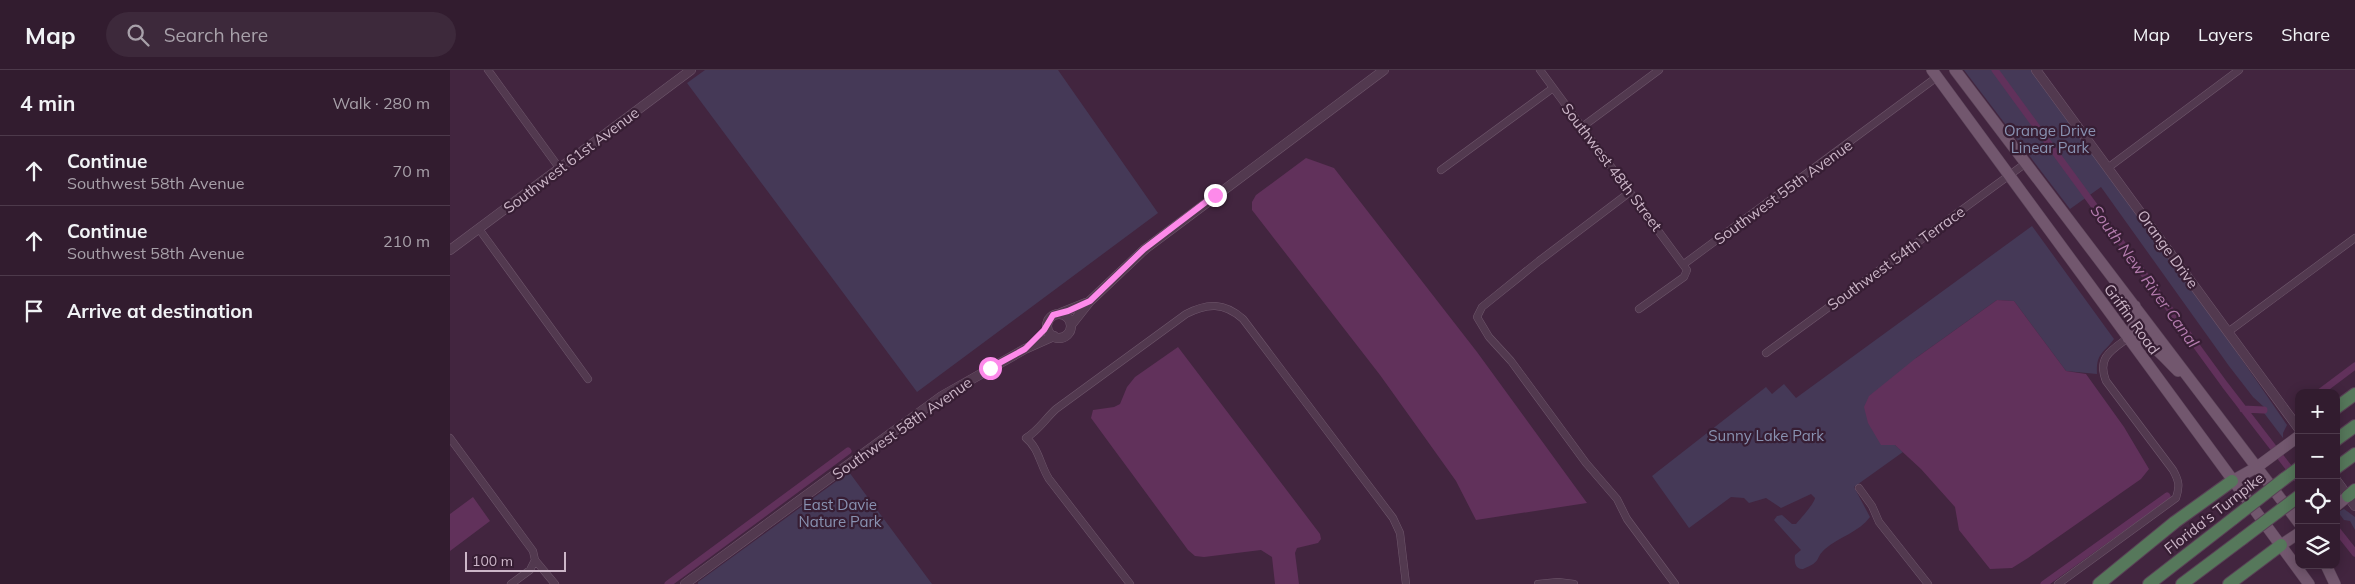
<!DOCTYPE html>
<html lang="en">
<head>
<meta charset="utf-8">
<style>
  body { margin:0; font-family:Mulish,sans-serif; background:#3d293b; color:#f1f3f6 }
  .controls { position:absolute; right:15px; bottom:15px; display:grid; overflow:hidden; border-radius:10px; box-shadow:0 2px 12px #0003 }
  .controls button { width:45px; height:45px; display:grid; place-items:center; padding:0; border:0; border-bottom:1px solid #4d3a4b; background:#321c2f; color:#f1f3f6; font:25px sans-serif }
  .scale { position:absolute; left:15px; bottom:12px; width:101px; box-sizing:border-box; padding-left:5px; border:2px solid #ccb6c8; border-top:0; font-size:14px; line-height:18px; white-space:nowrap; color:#ccb6c8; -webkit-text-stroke:4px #371e34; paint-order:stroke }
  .stop { position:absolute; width:15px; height:15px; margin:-11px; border:4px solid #fd8aea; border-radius:50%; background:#fff }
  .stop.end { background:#fd8aea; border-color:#fff; box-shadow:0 1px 5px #0008 }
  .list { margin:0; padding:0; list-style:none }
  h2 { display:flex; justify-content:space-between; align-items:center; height:65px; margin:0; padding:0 20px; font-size:21px }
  h2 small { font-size:16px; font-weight:400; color:#a8a1aa }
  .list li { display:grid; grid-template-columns:32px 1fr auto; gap:15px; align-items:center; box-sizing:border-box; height:70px; padding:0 20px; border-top:1px solid #4d3a4b }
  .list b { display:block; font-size:19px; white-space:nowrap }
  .list p { margin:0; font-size:16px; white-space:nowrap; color:#a8a1aa }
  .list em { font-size:16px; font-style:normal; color:#a8a1aa }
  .icon { flex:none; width:28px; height:28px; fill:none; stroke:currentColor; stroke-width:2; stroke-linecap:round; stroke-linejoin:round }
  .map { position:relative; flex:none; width:1905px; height:514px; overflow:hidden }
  header { display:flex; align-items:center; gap:30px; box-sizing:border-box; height:70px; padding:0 25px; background:#321c2f; border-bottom:1px solid #4d3a4b }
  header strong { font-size:24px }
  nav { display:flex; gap:28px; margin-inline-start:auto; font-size:18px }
  .search { width:350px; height:45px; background:#3d293b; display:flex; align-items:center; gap:12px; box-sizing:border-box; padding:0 18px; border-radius:28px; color:#a8a1aa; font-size:19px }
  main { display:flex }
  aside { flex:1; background:#321c2f }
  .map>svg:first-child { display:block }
  .green { fill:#453957 }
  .water { fill:#61315b }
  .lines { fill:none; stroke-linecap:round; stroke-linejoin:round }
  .canal { stroke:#61315b; stroke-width:7 }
  .minor-casing { stroke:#6f576c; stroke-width:8 }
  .tertiary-casing { stroke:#6f576c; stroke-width:10 }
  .primary-casing { stroke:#5b4358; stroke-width:12 }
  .motorway-casing { stroke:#594156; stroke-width:14 }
  .minor { stroke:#52394f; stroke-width:7 }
  .tertiary { stroke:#52394f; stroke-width:9 }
  .primary { stroke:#72576e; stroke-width:11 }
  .motorway { stroke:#56785b; stroke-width:12 }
  .motorway-bridge-casing { stroke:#594156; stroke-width:14; stroke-linecap:butt }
  .motorway-bridge { stroke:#56785b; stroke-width:12 }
  .route { stroke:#fd8aea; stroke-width:6 }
  .labels { text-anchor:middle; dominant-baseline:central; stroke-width:4.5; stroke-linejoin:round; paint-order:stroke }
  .park-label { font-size:15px; fill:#8992b1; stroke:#371e34 }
  .street-label { font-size:15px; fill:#ccb6c8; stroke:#371e34 }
  .water-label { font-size:16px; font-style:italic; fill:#b47cae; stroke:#371e34 }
</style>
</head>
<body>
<header>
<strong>Map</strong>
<div class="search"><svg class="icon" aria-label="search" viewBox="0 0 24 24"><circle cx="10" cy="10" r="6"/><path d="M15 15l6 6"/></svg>Search here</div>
<nav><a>Map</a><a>Layers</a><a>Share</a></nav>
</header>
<main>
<aside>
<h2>4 min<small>Walk · 280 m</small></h2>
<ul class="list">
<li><svg class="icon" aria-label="ahead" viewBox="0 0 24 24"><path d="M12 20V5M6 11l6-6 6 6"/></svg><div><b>Continue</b><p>Southwest 58th Avenue</p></div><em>70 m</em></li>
<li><svg class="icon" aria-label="ahead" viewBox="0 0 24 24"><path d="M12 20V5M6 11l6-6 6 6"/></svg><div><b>Continue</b><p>Southwest 58th Avenue</p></div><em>210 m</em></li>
<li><svg class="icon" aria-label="arrive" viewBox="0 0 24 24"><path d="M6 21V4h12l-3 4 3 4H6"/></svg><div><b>Arrive at destination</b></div></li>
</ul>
</aside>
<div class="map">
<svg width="1905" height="514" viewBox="0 0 1905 514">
  <rect width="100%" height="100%" fill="#42253f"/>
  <path class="green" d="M255 0H608L708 143 467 322 237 13Z
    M1514 0H1581C1670 116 1755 235 1837 355L1833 363V368L1814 343V337L1803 327 1779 296 1651 117 1620 139Z
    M1582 156 1664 269C1653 284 1646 283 1647 304L1616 301 1564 231 1547 230 1466 288 1445 375 1453 382 1404 417 1420 447C1409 462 1389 467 1375 479 1364 489 1373 491 1353 499 1345 500 1344 491 1345 485L1351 480 1324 450 1327 446 1332 445 1342 454H1346C1351 448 1364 434 1365 428L1361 424 1331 438 1316 428 1299 433 1294 428 1281 427 1239 458 1202 406 1316 317 1322 324 1334 314 1346 328Z
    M399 402 482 514H248V512Z
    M1894 439 1905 447V460L1900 451 1894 450 1888 442Z"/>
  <path class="water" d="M856 88 884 98 1027 282 1137 433 1026 450 1006 411 930 305 802 140V132L806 125Z
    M1547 230 1564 231 1616 301 1636 304 1674 357 1699 399 1691 409 1578 488 1562 498 1540 499 1509 460 1505 437 1471 399 1445 375H1431L1418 353 1414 337 1419 326 1466 288Z
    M728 277 870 464 871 469 868 473 847 478 845 483 849 514H825L822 487 811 480 754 487 745 486 738 480 641 348 643 340 664 337 670 334 677 317 685 307Z
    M23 427 40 451 0 481V444Z"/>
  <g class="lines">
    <path class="canal" d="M1545 0 1775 315 1849 411
      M1869 323 1905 296
      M1793 339 1814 340
      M1886 459 1905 483
      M218 514 398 381
      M1594 514 1717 426"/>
    <defs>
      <path id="minor" d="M38 0 110 99
        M1090 0 1237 200 1234 207 1189 239
        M1132 57 1209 0
        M1659 97 1789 0
        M991 100 1103 18
        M1180 122 1089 191 1032 237 1027 247 1039 267 1061 291 1136 393 1167 429 1177 449 1225 514
        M29 159 138 309
        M1234 194 1487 7
        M1778 262 1905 168
        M1316 283 1576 93
        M0 368 83 481 85 490 105 514
        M1409 418 1422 436 1429 452 1478 514
        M61 514 80 500 85 490
        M680 514 599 409C590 395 589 378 576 368 589 360 595 349 606 339L736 244C757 233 774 232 793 249L943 448 950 463 956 514
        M1088 514 1108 512 1124 514
        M1608 514 1726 428C1730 416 1729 411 1723 400L1656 311C1647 288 1660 281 1678 268"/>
      <path id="tertiary" d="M1586 0 1849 359
        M0 180 241 0
        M611 243 636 233
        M597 256a12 12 0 1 1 24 0a12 12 0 1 1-24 0Z
        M621 255 640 231 695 179 934 0
        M1886 410 1905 436
        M235 514 492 326 575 279 604 266"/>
      <path id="primary" d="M1482 0 1859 514
        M1505 0 1849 453
        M1678 268C1698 265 1714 288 1728 301
        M1678 268 1685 254V236
        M1782 411 1807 397 1849 366
        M1886 436 1898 426
        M1831 475 1849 463
        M1876 495 1885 514"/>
      <path id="motorway" d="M1886 338 1905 324
        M1886 370 1905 356
        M1886 398 1905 384
        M1834 409 1849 398
        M1898 426 1905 420
        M1649 514 1725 452 1782 411
        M1699 514 1784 448
        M1732 514 1792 469
        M1779 514 1831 475"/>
    </defs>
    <use href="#minor" class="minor-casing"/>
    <use href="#tertiary" class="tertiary-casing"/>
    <use href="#primary" class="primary-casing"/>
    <use href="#motorway" class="motorway-casing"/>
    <use href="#minor" class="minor"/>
    <use href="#tertiary" class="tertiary"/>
    <use href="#primary" class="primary"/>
    <use href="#motorway" class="motorway"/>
    <defs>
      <path id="motorway-bridge" d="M1784 448 1834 409
        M1792 469 1849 426"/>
    </defs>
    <use href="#motorway-bridge" class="motorway-bridge-casing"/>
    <use href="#motorway-bridge" class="motorway-bridge"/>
  </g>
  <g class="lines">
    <path class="route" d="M540 298 575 279 594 260 603 245 618 241 640 231 694 179 765 125"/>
  </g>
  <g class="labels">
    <g class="park-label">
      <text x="1600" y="60">Orange Drive<tspan x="1600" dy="17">Linear Park</tspan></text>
      <text x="1316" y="365">Sunny Lake Park</text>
      <text x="390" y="434">East Davie<tspan x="390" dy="17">Nature Park</tspan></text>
    </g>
    <g class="street-label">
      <text transform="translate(121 90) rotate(-37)">Southwest 61st Avenue</text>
      <text transform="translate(1162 97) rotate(53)">Southwest 48th Street</text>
      <text transform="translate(1333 122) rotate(-36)">Southwest 55th Avenue</text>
      <text transform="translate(1718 179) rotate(54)">Orange Drive</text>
      <text transform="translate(1446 188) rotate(-36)">Southwest 54th Terrace</text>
      <text transform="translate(1682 249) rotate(54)">Griffin Road</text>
      <text transform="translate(452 358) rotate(-35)">Southwest 58th Avenue</text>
      <text transform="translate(1764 443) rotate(-38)">Florida's Turnpike</text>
    </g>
    <g class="water-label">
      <text transform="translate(1695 206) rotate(54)">South New River Canal</text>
    </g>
  </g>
</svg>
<div class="controls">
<button>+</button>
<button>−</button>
<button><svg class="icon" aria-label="locate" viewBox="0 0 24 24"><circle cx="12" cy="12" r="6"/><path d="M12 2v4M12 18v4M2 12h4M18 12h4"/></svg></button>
<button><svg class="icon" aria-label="layers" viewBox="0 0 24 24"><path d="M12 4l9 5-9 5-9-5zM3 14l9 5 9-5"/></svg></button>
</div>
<div class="scale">100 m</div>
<div class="stop" style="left:540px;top:298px"></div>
<div class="stop end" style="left:765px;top:125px"></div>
</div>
</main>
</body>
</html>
